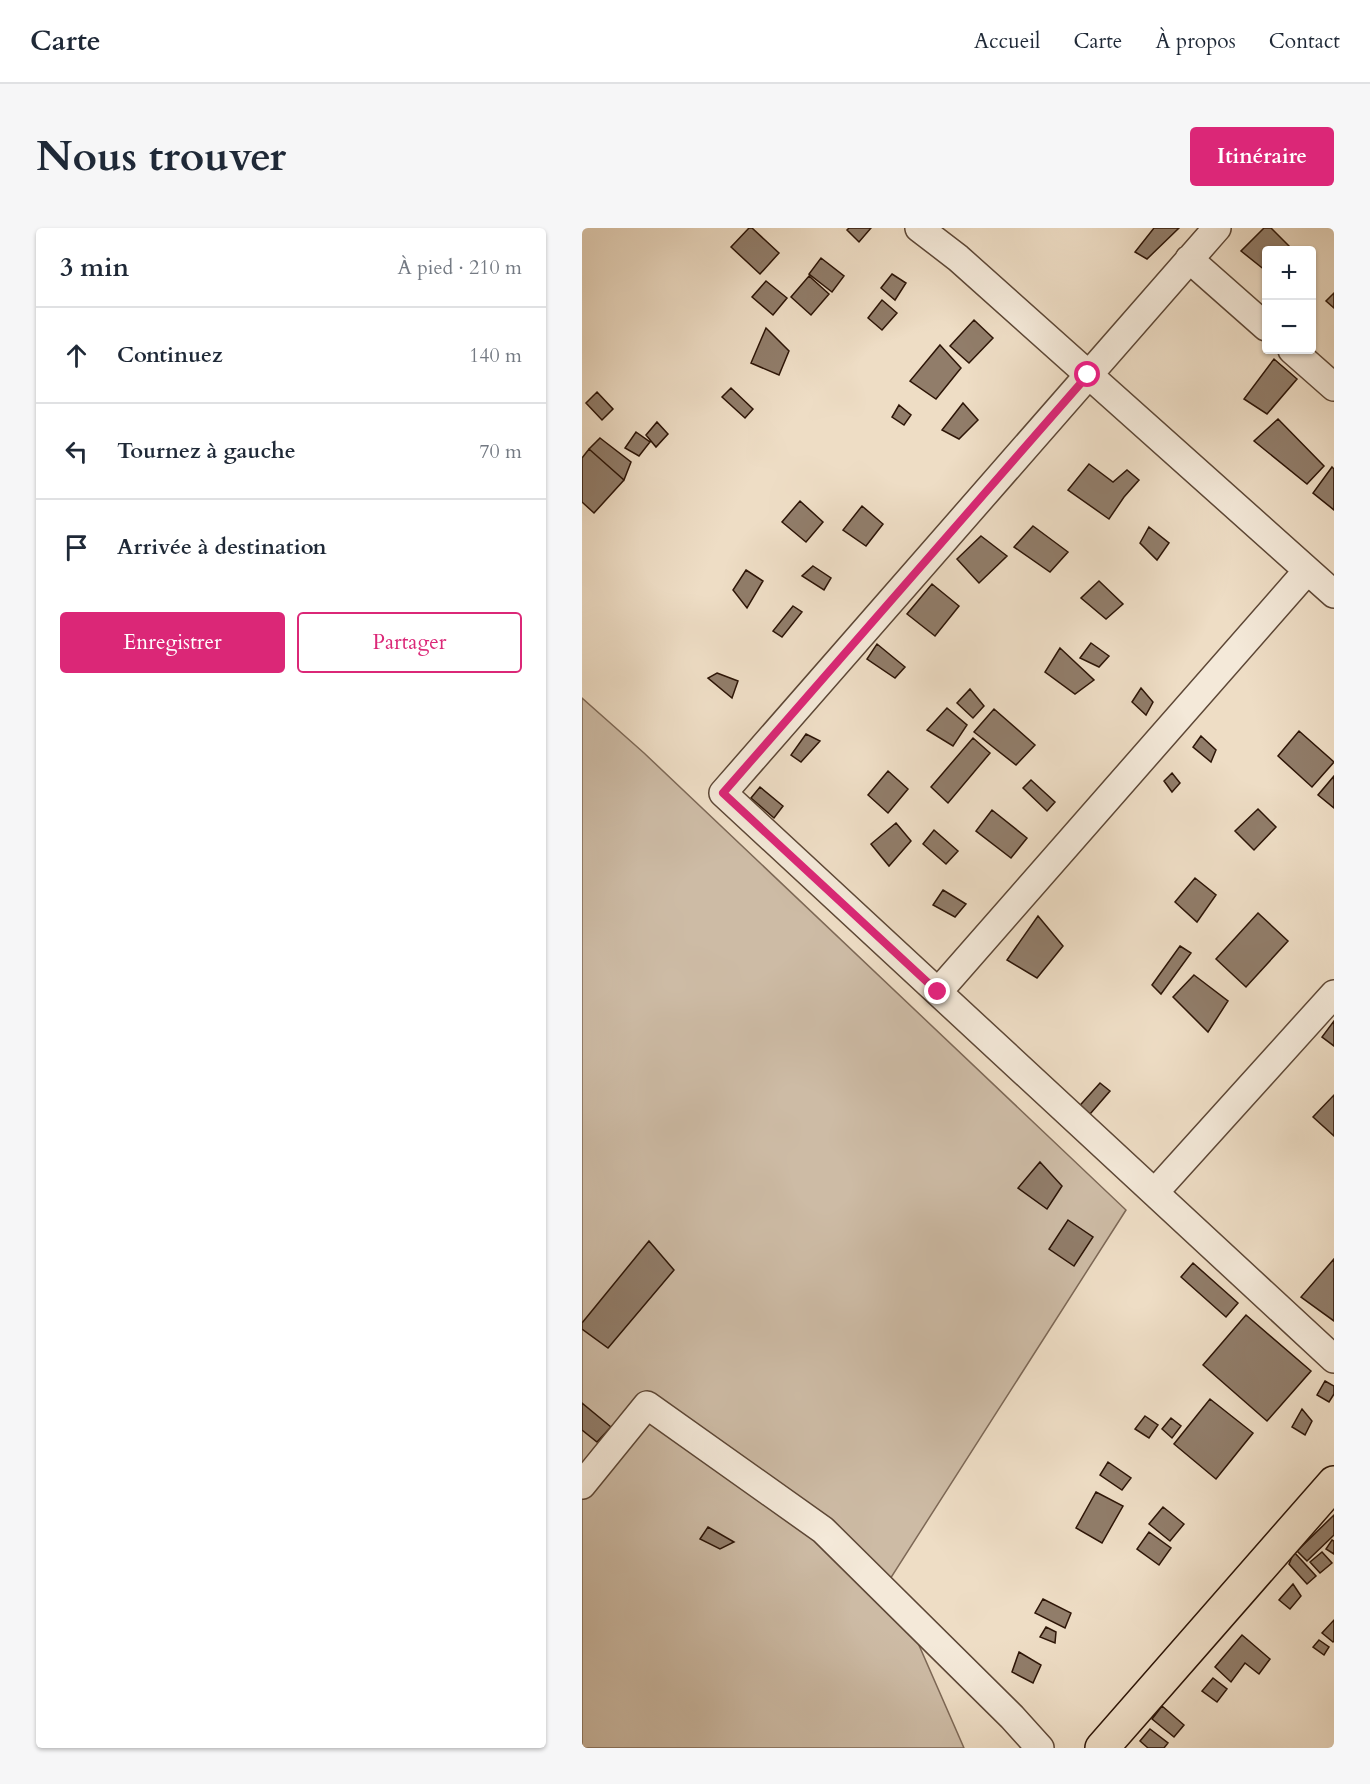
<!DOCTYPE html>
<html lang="fr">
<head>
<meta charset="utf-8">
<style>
  body { margin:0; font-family:Cardo,serif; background:#f6f6f7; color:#1f2937 }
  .controls { position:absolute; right:18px; top:18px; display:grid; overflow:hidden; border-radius:6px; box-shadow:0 2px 4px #0004 }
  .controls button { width:54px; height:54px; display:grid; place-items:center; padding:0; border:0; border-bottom:2px solid #e0e1e3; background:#fff; color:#1f2937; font:30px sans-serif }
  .stop { position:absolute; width:18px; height:18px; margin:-14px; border:4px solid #db2777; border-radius:50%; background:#fff }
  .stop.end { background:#db2777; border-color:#fff; box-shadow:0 2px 6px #0008 }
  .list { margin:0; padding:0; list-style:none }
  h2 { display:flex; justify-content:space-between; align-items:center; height:78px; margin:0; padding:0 24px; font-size:26px }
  h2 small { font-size:20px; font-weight:400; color:#747a83 }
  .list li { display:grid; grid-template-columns:39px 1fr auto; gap:18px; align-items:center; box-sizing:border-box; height:96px; padding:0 24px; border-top:2px solid #e0e1e3 }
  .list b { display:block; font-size:22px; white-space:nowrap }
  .list em { font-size:20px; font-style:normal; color:#747a83 }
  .actions { display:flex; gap:12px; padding:18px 24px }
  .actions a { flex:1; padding:14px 0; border:2px solid #db2777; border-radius:6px; text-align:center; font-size:21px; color:#db2777 }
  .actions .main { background:#db2777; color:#fff }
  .icon { flex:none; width:33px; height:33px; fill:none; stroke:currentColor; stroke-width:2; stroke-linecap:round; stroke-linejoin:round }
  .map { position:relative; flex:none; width:752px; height:1520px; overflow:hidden; border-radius:6px }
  header { display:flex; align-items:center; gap:36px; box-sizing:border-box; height:84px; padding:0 30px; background:#fff; border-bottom:2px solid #e0e1e3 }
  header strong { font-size:28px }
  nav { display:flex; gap:33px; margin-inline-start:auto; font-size:21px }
  .intro { display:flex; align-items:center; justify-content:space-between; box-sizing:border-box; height:144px; padding:0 36px }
  h1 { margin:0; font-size:42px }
  .button { padding:15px 27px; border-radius:6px; background:#db2777; color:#fff; font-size:21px; font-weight:700 }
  main { display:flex; gap:36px; padding:0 36px }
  aside { flex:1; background:#fff; border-radius:6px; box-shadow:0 2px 4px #0004 }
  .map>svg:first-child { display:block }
  .green { fill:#cdbba5; stroke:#7d6856; stroke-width:1.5 }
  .building { fill:#917d6a; stroke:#2d1507; stroke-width:1.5 }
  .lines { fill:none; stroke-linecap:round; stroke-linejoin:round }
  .street-casing { stroke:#5d4736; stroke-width:30 }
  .highway-casing { stroke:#2d1507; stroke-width:36 }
  .street { stroke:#f4e9d9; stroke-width:27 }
  .highway { stroke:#eeddc5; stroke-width:33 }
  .route { stroke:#db2777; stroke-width:8 }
</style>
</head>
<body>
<header>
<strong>Carte</strong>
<nav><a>Accueil</a><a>Carte</a><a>À propos</a><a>Contact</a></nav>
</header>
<div class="intro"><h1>Nous trouver</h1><a class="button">Itinéraire</a></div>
<main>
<aside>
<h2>3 min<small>À pied · 210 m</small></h2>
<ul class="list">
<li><svg class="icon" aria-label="ahead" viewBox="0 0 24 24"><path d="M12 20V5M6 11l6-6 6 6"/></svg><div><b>Continuez</b></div><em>140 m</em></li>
<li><svg class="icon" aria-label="left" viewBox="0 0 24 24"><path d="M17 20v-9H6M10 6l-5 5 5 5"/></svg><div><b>Tournez à gauche</b></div><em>70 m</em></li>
<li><svg class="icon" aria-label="arrive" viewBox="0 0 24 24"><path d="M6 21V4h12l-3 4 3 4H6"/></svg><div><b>Arrivée à destination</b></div></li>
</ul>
<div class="actions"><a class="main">Enregistrer</a><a>Partager</a></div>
</aside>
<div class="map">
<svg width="752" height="1520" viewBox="0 0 752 1520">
  <rect width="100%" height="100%" fill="#eeddc5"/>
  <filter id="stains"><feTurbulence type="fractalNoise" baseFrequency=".00333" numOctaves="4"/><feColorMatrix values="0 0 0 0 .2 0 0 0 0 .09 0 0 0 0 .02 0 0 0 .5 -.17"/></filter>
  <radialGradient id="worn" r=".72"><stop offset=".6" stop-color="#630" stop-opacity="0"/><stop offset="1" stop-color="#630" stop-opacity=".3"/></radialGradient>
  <path class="green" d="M0 470 62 525 544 982 308 1351 382 1520H0Z"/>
  <path class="building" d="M167 0H170L197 25 178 46 149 19Z
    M267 0H289L277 14 265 2Z
    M572 0H597L565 31 553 24Z
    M682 0H689L707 18 703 22H684V43L659 23Z
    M239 30 262 48 250 64 227 46Z
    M310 46 324 55 313 72 299 60Z
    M227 48 247 66 229 87 209 69Z
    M184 53 205 70 191 87 170 69Z
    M752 65V80L744 73Z
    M300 72 315 85 300 102 286 90Z
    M392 92 411 110 387 135 368 118Z
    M184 100 207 123 197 147 169 135Z
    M358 117 379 140 354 171 328 153Z
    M692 131 715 151 685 186 662 171Z
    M149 160 171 181 163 190 140 169Z
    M15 164 31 181 20 192 4 175Z
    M381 175 396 192 377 211 360 202Z
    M317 177 329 187 322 197 310 189Z
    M696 191 742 238 725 256 672 213Z
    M75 194 86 206 74 219 64 207Z
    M54 204 68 214 57 228 43 220Z
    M18 210 49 234 42 252 7 221Z
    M7 221 42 252 12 285 0 274V230Z
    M507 236 531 254 545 242 557 252 542 269 527 291 486 262Z
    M750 239 752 241V282L731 265Z
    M218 273 241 294 224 314 200 294Z
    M280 278 301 296 284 318 261 302Z
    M451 298 486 324 468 344 432 319Z
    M567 299 587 315 575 332 558 315Z
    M399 308 425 328 397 355 375 331Z
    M231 338 249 350 242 362 220 348Z
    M164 342 181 353 165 380 151 362Z
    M517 353 541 376 524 391 499 370Z
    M350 356 377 378 353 408 325 386Z
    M211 378 220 384 200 409 191 403Z
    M509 415 527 428 517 439 498 430Z
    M295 416 323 439 313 450 285 431Z
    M478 420 512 452 493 466 463 444Z
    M135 445 156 453 150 470 126 450Z
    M559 460 571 474 564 487 550 474Z
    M388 461 402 478 391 490 375 475Z
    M365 480 385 497 371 518 345 502Z
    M412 481 453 517 434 537 392 504Z
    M717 503 752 534 730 559 696 528Z
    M224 506 238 513 219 534 209 527Z
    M619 508 634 522 629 534 611 519Z
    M391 510 408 525 366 575 349 559Z
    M306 543 326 561 306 585 286 567Z
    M590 545 598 555 590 564 582 553Z
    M752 548V580L736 567Z
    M449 552 473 574 465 583 441 560Z
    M178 559 201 578 192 590 169 570Z
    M676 581 694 599 672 622 653 603Z
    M410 582 445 610 429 630 394 603Z
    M314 595 329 613 307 638 289 616Z
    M352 602 376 623 364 636 341 616Z
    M613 650 634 667 615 694 593 674Z
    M361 662 384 676 373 689 351 677Z
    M676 685 706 713 664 759 634 731Z
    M456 688 481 718 455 750 425 732Z
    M598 718 609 725 579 766 570 757Z
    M612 747 646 773 626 804 591 769Z
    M752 793V818L740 809Z
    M518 855 528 863 502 893 492 884Z
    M752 867V908L731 889Z
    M458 934 480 958 465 981 436 960Z
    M486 992 511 1009 492 1038 467 1021Z
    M67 1013 92 1042 26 1120 0 1101V1095Z
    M752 1031V1093L719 1069Z
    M611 1035 656 1075 644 1089 599 1049Z
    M664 1087 729 1143 685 1193 621 1137Z
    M743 1153 752 1158V1166L747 1174 735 1167Z
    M628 1171 671 1205 634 1251 592 1216Z
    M0 1175 29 1199 15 1214 0 1202Z
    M720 1181 730 1193 723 1207 710 1199Z
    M563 1188 576 1197 567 1210 553 1201Z
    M589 1190 599 1198 590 1210 580 1201Z
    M526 1234 549 1250 540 1262 518 1247Z
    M514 1264 541 1278 520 1315 494 1300Z
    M581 1279 602 1296 588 1313 567 1296Z
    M752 1287V1307L725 1333 715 1323Z
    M126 1299 152 1314 138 1321 118 1311Z
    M567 1304 589 1320 577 1337 555 1321Z
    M750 1312 752 1313V1326L744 1321Z
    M712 1324 734 1348 725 1356 707 1336Z
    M740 1324 750 1335 738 1345 728 1334Z
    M711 1356 719 1368 708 1381 697 1372Z
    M461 1371 489 1385 483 1400 453 1385Z
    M752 1392V1413L751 1414 740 1405Z
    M464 1399 474 1404 473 1415 458 1409Z
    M660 1407 688 1431 677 1446 663 1435 649 1454 633 1439Z
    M737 1412 747 1419 742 1427 731 1419Z
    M437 1424 459 1437 451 1455 430 1444Z
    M631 1450 645 1461 635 1474 620 1463Z
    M580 1478 602 1497 592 1509 570 1491Z
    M568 1501 586 1515 582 1520H566L558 1513Z"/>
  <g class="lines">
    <defs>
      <path id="street" d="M337 0 376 30 752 366
        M635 0 141 565 752 1131
        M607 31 684 99
        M710 122 752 159
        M356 764 725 343
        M573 964 752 766
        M0 1257 65 1177 241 1302 430 1489 458 1520"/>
      <path id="highway" d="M520 1520 752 1255"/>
    </defs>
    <use href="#street" class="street-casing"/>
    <use href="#highway" class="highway-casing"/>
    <use href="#street" class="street"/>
    <use href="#highway" class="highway"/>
  </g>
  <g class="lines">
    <path class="route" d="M356 764 141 565 506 147"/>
  </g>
  <rect width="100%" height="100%" filter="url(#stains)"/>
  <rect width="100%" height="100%" fill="url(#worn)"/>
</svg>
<div class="controls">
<button>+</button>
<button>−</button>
</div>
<div class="stop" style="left:506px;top:147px"></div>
<div class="stop end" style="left:356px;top:764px"></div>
</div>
</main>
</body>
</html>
